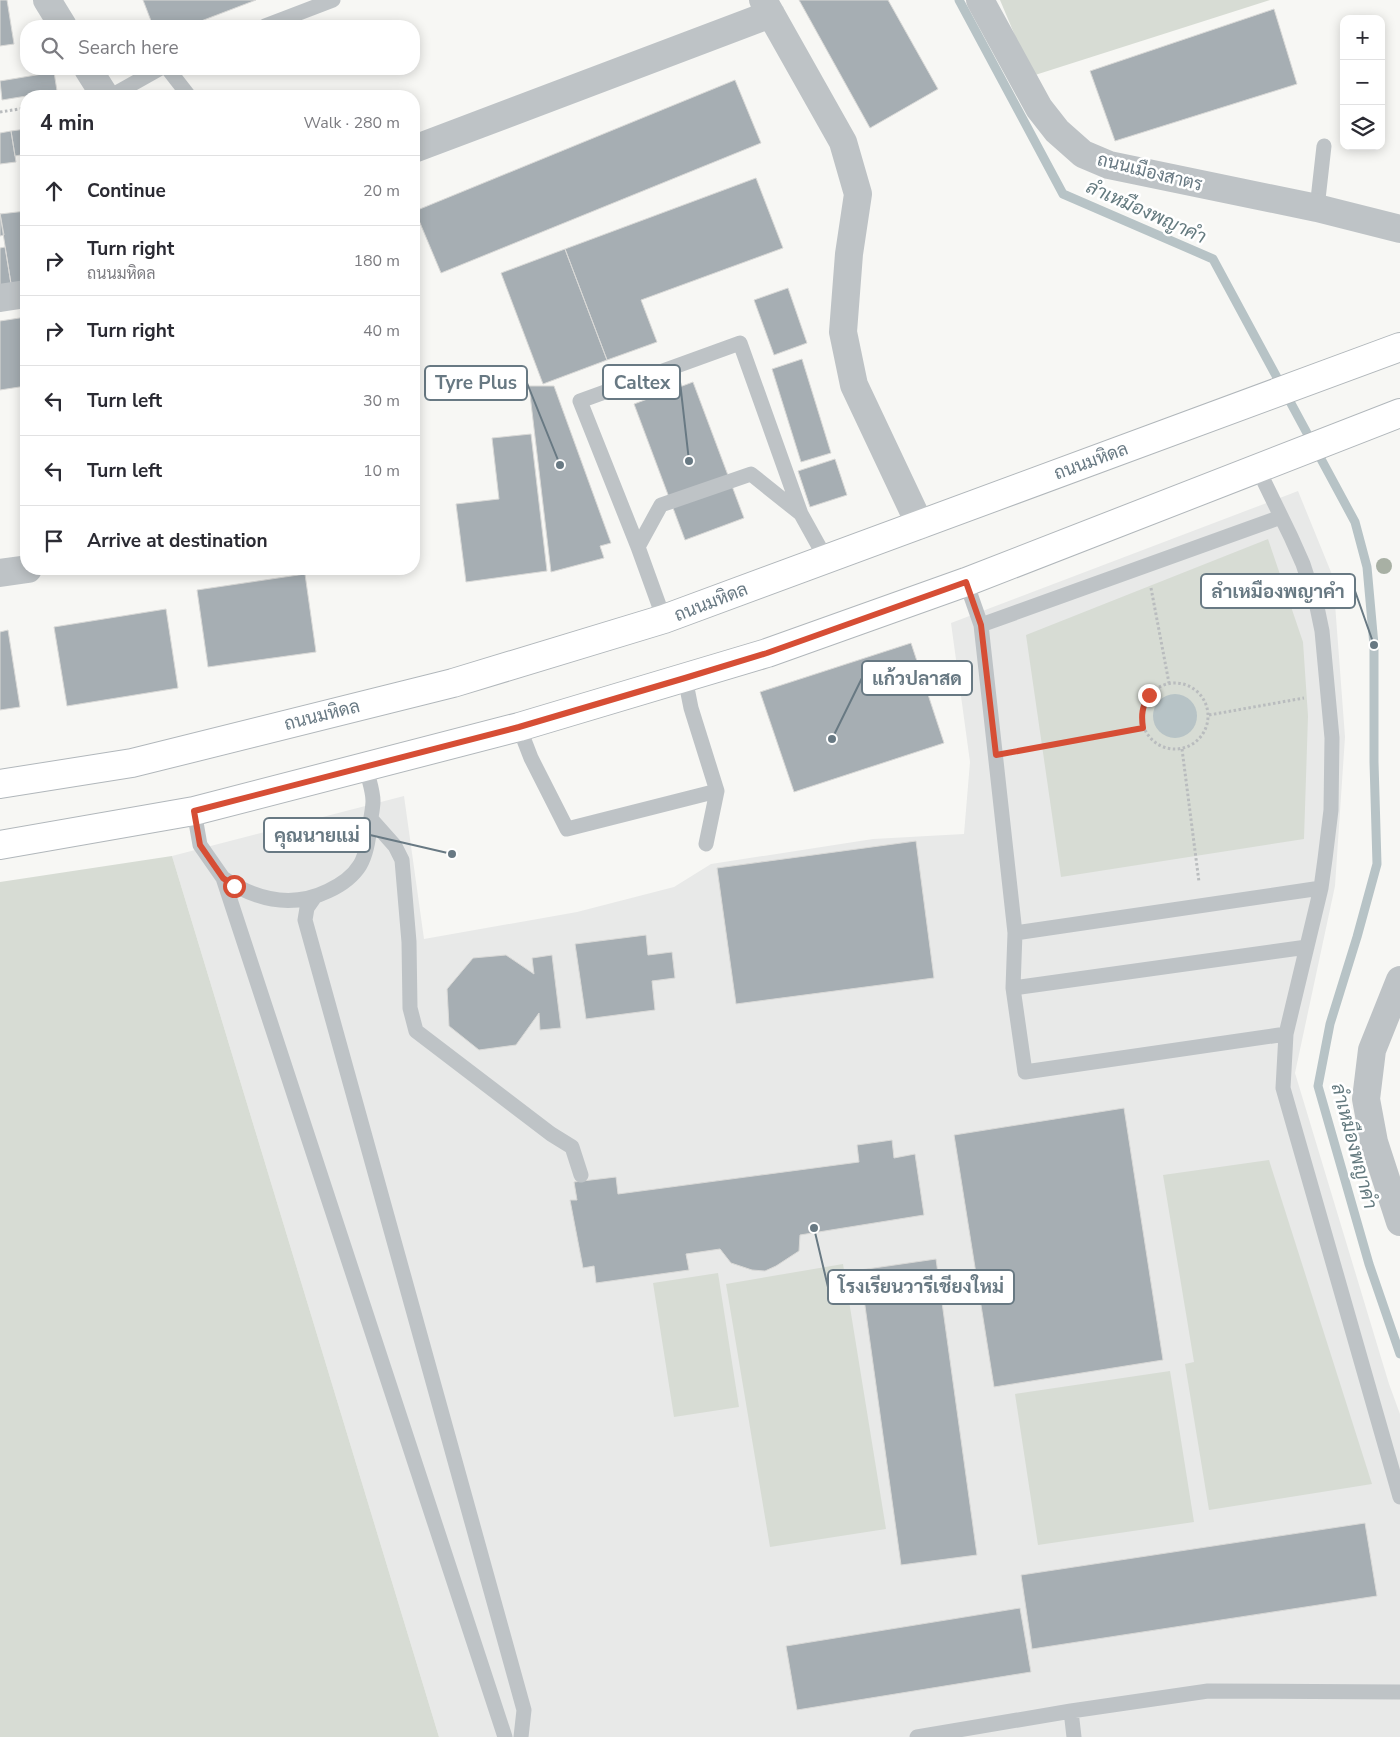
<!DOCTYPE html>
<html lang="en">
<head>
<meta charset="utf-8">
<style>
  body { margin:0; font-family:"Nunito Sans",Sarabun,sans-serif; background:#f7f7f7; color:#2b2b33 }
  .controls { position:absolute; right:15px; top:15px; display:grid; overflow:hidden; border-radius:10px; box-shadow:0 2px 12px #0003 }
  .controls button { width:45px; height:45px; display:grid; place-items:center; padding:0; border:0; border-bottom:1px solid #e1e1e2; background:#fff; color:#2b2b33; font:25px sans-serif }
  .stop { position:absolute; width:15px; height:15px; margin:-11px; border:4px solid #d64e35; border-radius:50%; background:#fff }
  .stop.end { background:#d64e35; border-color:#fff; box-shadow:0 1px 5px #0008 }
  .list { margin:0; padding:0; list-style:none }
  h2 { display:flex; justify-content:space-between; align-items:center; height:65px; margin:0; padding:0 20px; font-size:21px }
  h2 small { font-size:16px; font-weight:400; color:#7c7c81 }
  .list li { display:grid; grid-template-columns:32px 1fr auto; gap:15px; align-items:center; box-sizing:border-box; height:70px; padding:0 20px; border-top:1px solid #e1e1e2 }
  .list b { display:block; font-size:19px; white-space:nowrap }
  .list p { margin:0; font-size:16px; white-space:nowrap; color:#7c7c81 }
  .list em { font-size:16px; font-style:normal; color:#7c7c81 }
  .icon { flex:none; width:28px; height:28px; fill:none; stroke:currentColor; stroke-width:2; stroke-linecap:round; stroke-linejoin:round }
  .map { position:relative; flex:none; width:1400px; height:1737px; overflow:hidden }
  .search { position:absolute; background:#fff; box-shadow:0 2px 12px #0003; left:20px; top:20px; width:400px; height:55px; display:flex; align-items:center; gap:12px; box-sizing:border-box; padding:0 18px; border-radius:20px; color:#7c7c81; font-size:19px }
  .panel { position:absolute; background:#fff; box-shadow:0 2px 12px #0003; left:20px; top:90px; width:400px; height:485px; border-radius:20px }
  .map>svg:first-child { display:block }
  .built { fill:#e8e9e8 }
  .green { fill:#d7dcd4 }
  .water { fill:#b7c3c6 }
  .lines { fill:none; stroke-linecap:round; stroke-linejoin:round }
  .stream { stroke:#b7c3c6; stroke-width:9 }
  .building { fill:#a6aeb3; stroke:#d9d9d7 }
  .secondary-casing { stroke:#b1b7bb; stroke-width:30 }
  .path { stroke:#b9bcbe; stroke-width:3; stroke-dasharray:2.5 2.5; stroke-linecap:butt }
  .lane { stroke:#bec3c6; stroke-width:15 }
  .street { stroke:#bec3c6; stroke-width:28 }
  .secondary { stroke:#fff; stroke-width:28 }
  .tree { fill:#a8b0a4 }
  .route { stroke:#d64e35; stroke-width:6 }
  .labels { text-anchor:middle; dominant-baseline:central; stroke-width:5; stroke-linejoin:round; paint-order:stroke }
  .street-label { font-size:18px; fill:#687983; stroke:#fff }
  .water-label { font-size:19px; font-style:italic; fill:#647a7f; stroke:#fff }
  .leader { fill:none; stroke:#687983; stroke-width:2 }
  .callout-dot { fill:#687983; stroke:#fff; stroke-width:2 }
  .callout { fill:#fff; stroke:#687983; stroke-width:2 }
  .callout-label { font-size:19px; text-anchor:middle; font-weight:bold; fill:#687983 }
</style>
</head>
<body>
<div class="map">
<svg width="1400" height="1737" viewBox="0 0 1400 1737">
  <rect width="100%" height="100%" fill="#f7f7f4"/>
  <path class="built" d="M1298 491 1333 577 1345 737 1335 886 1295 1073 1389 1384 1400 1414V1737H439L172 856 404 796 424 939 577 912 674 887 711 864 873 839 964 834 970 762 951 623Z"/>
  <path class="green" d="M1000 0H1270L1032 76Z
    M1268 539 1303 642 1308 716 1304 839 1061 877 1026 635Z
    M172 856 439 1737H0V882Z
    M1269 1160 1372 1484 1209 1510 1185 1364 1194 1362 1163 1175Z
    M843 1264 886 1529 770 1547 726 1284Z
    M718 1273 739 1407 674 1417 653 1283Z
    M1170 1371 1194 1522 1038 1545 1015 1394Z"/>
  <path class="water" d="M1153 716a22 22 0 1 1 44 0a22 22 0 1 1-44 0Z"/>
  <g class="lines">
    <path class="stream" d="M959 0 1063 194 1213 259 1355 522 1367 567 1374 645V762L1377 864 1357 937 1330 1024 1318 1086 1369 1264 1400 1354"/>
  </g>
  <path class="building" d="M0 0H7L14 44 0 46Z
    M143 0H256L188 26H153Z
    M799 0H888L938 89 870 128Z
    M1274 9 1297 84 1115 141 1090 71Z
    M54 72 57 91 2 100 0 81Z
    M735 80 761 143 441 273 415 211Z
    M26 129V154L15 156 11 131Z
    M11 131 16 162 0 164V133Z
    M756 178 783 248 641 300 657 342 607 360 565 249Z
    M26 211V287L12 290 0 214Z
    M0 213 4 235 0 236Z
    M5 247 12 290 0 291V248Z
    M565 249 607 360 543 384 501 273Z
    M788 288 807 343 774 355 754 300Z
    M26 317V386L0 390V321Z
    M802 359 831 453 801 462 772 369Z
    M693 382 744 518 685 540 634 404Z
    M529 386H554L611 543 600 546 604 558 551 572Z
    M531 434 547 571 466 582 456 504 499 499 492 438Z
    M835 459 847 495 810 507 798 471Z
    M305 574 316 652 208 667 197 590Z
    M166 609 178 688 67 706 54 627Z
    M8 630 20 707 0 710V632Z
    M911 643 944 743 794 792 760 692Z
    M916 841 934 978 736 1004 717 868Z
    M646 935 648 955 672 952 675 978 652 981 655 1010 586 1019 575 944Z
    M506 955 534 974 532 958 552 955 561 1028 540 1030 539 1013 516 1045 479 1050 449 1026 447 989 473 958Z
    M1124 1108 1163 1360 994 1387 954 1135Z
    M892 1140 894 1158 915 1154 924 1215 800 1235 799 1251 776 1266 765 1271 752 1270 731 1263 720 1249 686 1254 689 1270 596 1283 594 1266 583 1268 570 1200H577L574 1182 616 1177 618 1194 859 1162 857 1145Z
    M936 1259 977 1555 901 1565 860 1270Z
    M1365 1523 1377 1596 1032 1649 1021 1575Z
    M1020 1608 1031 1672 797 1710 786 1646Z"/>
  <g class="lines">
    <defs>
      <path id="secondary" d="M0 784 132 763 453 683 664 619 1400 347
        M0 845 194 811 519 727 767 653 966 582 1400 413"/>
    </defs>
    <use href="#secondary" class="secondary-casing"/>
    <path class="path" d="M0 112 26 108
      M1151 588 1169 683
      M1142 716a33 33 0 1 1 66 0a33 33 0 1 1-66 0Z
      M1209 715 1304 698
      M1182 749 1199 882
      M1018 751 1143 728"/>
    <path class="lane" d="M265 26 333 0
      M168 69 189 96
      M111 96 159 69
      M1317 208 1324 146
      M1258 469 1291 537 1303 564 1317 607 1322 631 1332 738 1331 810 1325 859 1321 888 1286 1034 1283 1088 1400 1497
      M1281 517 981 625 1015 933 1321 888
      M638 547 661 505 751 474 801 514
      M966 582 981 625
      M664 619 638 547 580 401 740 343 801 514 826 559
      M519 727 531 758 567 829 717 791 691 708 685 678
      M194 811 200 845 223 878 505 1737
      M371 819 395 846 402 860 409 942 410 1008 416 1031 551 1134 572 1147 581 1175
      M706 844 717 791
      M223 878C256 900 291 909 328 891 341 885 352 878 360 865 367 853 369 837 370 824 371 816 373 808 373 801 373 790 368 778 366 767
      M314 898 307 908 305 920 524 1710 521 1737
      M1015 933 1013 988 1307 947
      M1013 988 1025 1072 1286 1034
      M1071 1711 1074 1737
      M917 1737 1071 1711 1208 1691 1400 1692"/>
    <path class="street" d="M47 0 63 26
      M763 0 843 142 858 194 849 254 843 332 854 385 920 525
      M980 0 1039 108 1057 131 1083 154 1109 165 1317 208 1400 229
      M88 69 105 96
      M414 149 771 14
      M0 298 26 294
      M0 573 28 569
      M1400 980 1372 1050 1366 1099 1374 1142 1400 1222"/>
    <use href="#secondary" class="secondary"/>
  </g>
  <circle class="tree" cx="1384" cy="566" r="8"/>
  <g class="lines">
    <path class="route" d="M234 886 223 878 200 845 194 811 519 727 685 678 767 653 966 582 981 625 996 755 1143 728C1141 715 1142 707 1149 695"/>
  </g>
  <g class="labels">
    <g class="street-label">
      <text transform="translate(1150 172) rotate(14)">ถนนเมืองสาตร</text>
      <text transform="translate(1091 461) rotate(-20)">ถนนมหิดล</text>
      <text transform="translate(711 602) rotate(-21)">ถนนมหิดล</text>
      <text transform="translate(322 715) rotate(-14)">ถนนมหิดล</text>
    </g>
    <g class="water-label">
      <text transform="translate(1146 212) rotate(24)">ลำเหมืองพญาคำ</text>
      <text transform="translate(1354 1146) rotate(75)">ลำเหมืองพญาคำ</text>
    </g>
  </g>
  <path class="leader" d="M689 461L680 382M560 465L527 383M1374 645L1355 591M832 739L862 678M452 854L370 835M814 1228L828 1287"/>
  <g class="callout-dot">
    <circle cx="689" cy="461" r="5"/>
    <circle cx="560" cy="465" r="5"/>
    <circle cx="1374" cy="645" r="5"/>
    <circle cx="832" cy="739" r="5"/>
    <circle cx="452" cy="854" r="5"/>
    <circle cx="814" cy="1228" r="5"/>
  </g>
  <g class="callout">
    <rect x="603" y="365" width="77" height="34" rx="5"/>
    <rect x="425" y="366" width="102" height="34" rx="5"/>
    <rect x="1201" y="574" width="154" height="34" rx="5"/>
    <rect x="862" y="661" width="110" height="34" rx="5"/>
    <rect x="264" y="818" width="106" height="34" rx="5"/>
    <rect x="828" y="1270" width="186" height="34" rx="5"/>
  </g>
  <g class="callout-label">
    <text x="642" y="389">Caltex</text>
    <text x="476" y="389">Tyre Plus</text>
    <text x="1278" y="598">ลำเหมืองพญาคำ</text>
    <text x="917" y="685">แก้วปลาสด</text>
    <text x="317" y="842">คุณนายแม่</text>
    <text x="921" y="1293">โรงเรียนวารีเชียงใหม่</text>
  </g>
</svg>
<div class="controls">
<button>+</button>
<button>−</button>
<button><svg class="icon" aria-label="layers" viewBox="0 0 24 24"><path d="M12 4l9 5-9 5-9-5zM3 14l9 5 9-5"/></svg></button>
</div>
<div class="stop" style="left:234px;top:886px"></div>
<div class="stop end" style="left:1149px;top:695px"></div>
<div class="search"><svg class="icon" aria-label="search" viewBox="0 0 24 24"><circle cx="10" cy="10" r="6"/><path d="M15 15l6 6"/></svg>Search here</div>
<section class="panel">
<h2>4 min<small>Walk · 280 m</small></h2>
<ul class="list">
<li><svg class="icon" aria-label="ahead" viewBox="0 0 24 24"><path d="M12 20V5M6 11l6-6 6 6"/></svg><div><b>Continue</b></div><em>20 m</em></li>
<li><svg class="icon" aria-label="right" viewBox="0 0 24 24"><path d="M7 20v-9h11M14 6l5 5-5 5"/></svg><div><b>Turn right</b><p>ถนนมหิดล</p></div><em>180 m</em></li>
<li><svg class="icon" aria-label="right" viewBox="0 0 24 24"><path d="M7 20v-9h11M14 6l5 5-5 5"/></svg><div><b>Turn right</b></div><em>40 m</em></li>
<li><svg class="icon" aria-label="left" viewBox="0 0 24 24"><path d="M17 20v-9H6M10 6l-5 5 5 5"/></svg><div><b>Turn left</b></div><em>30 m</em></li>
<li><svg class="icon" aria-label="left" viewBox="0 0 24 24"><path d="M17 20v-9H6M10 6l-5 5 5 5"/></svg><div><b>Turn left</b></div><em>10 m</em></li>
<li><svg class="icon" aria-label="arrive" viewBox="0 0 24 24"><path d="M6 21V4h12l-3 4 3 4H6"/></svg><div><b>Arrive at destination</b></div></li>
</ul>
</section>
</div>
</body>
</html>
